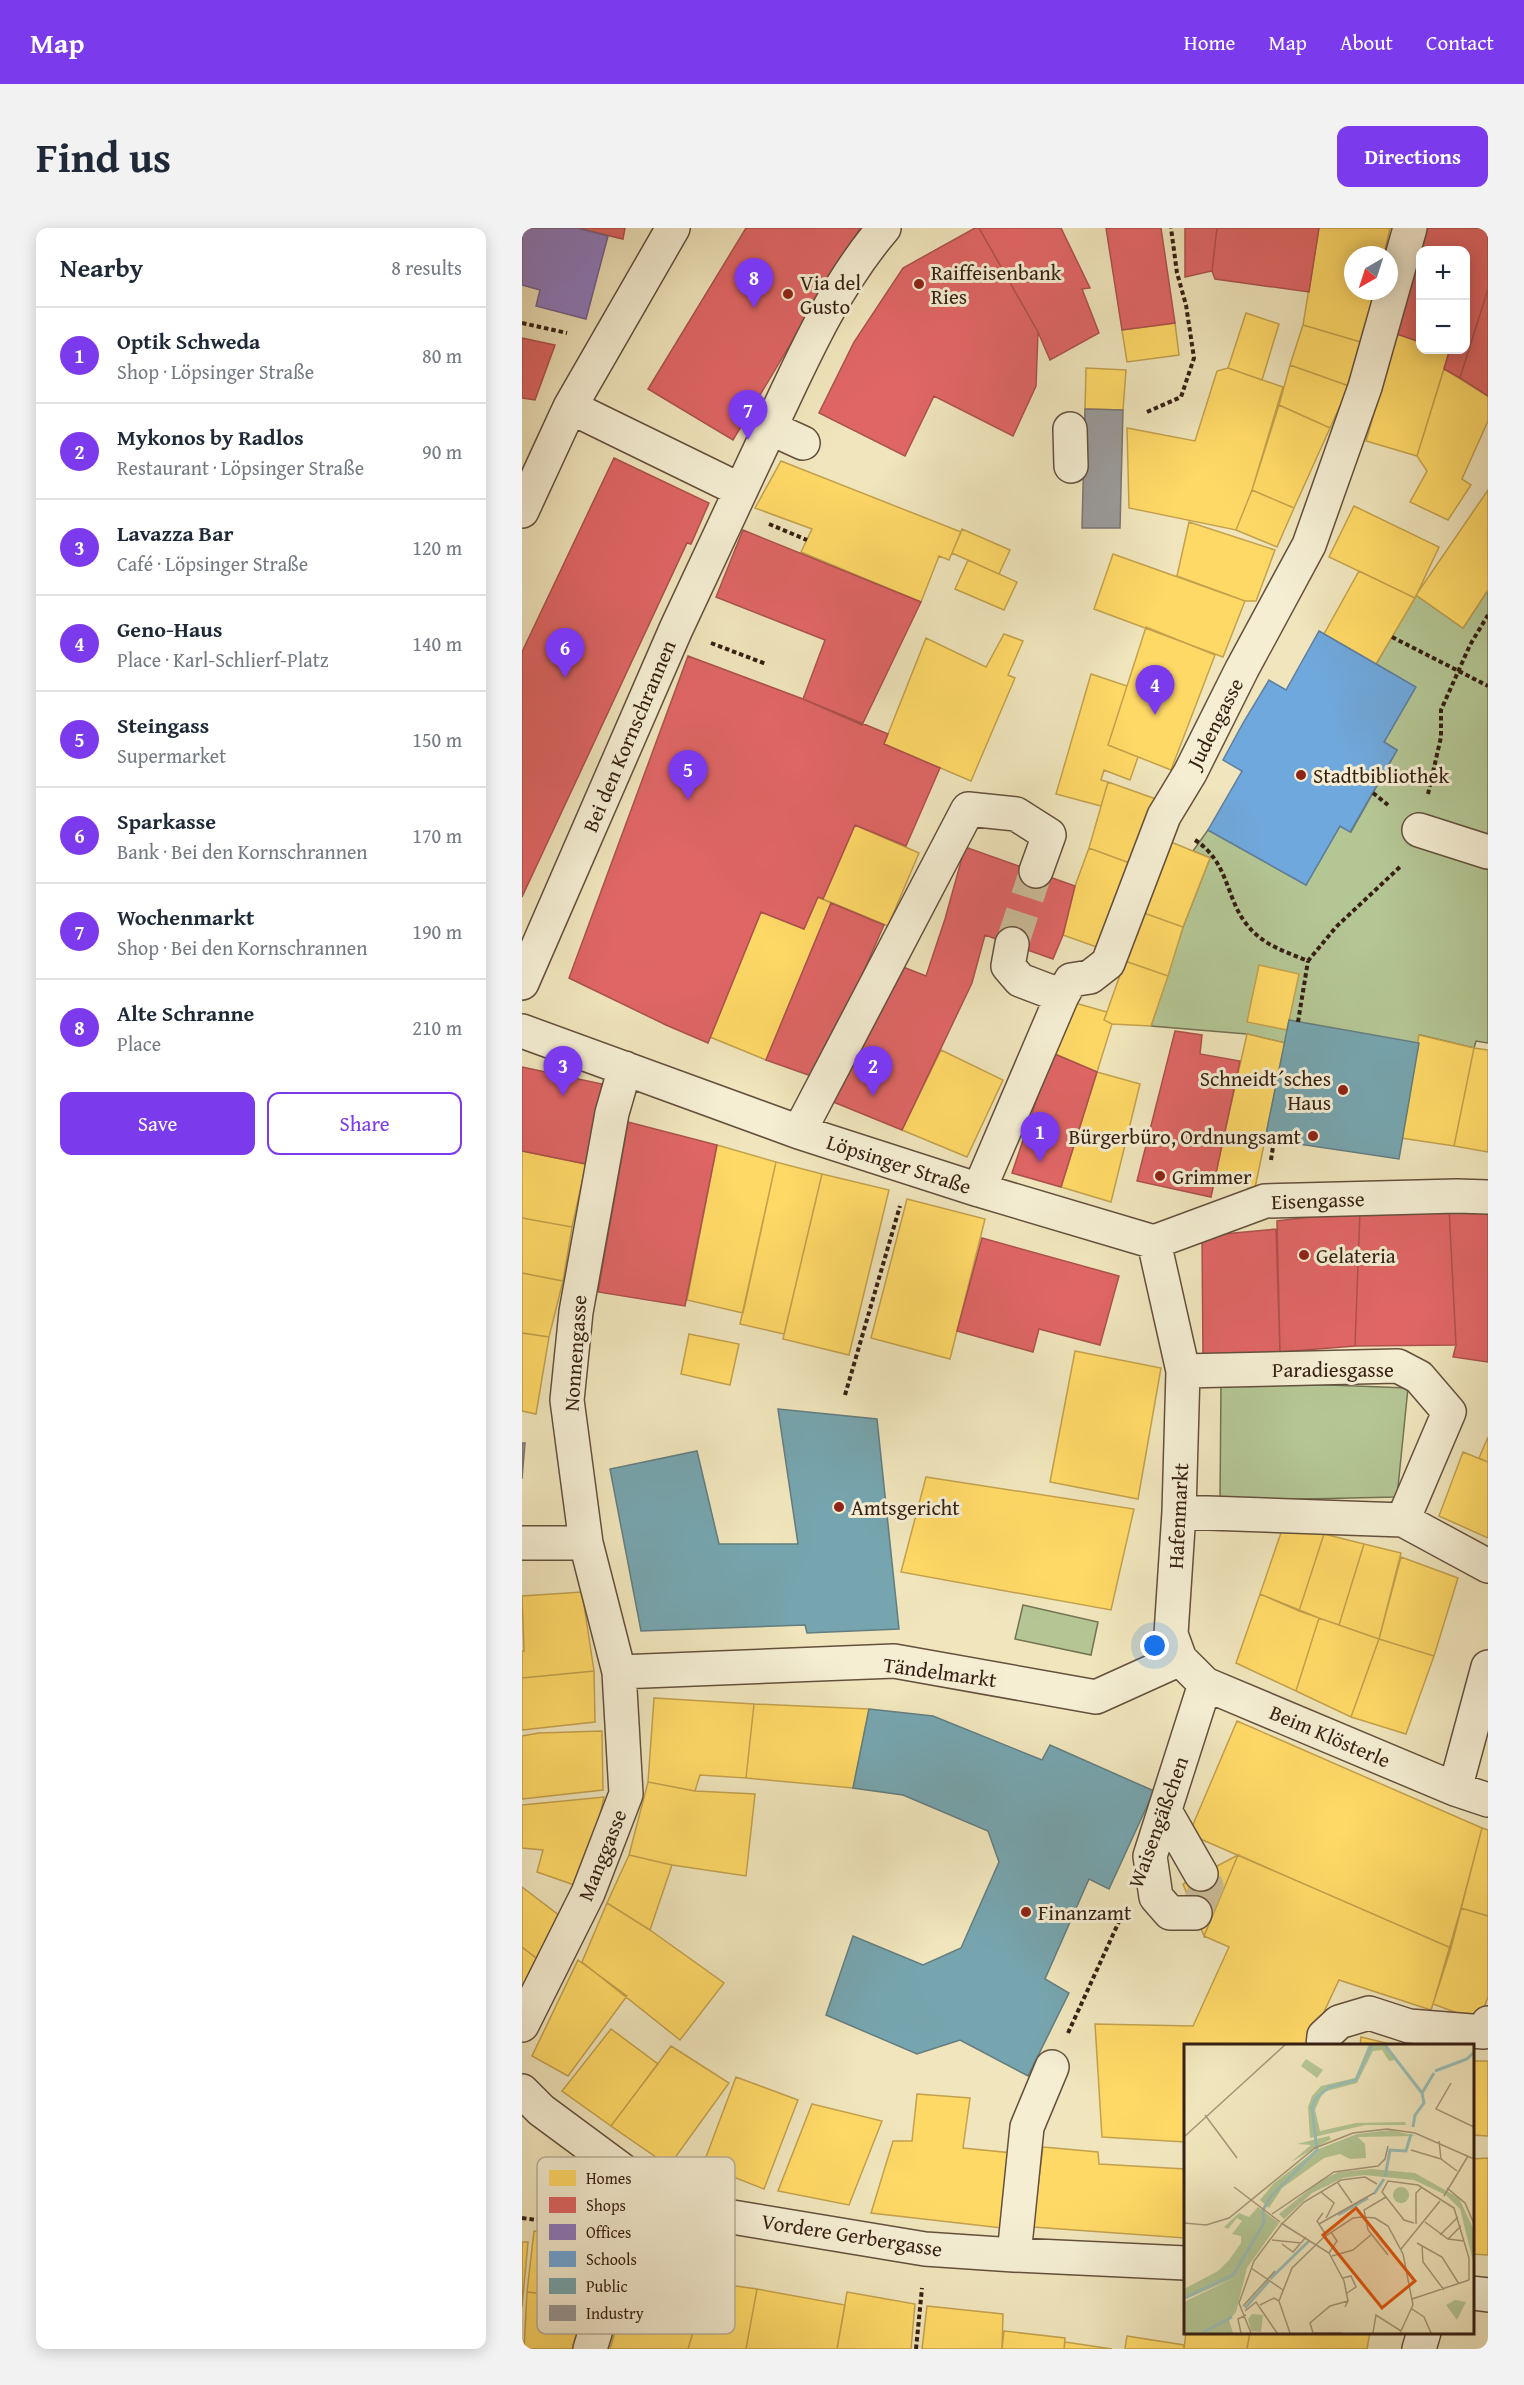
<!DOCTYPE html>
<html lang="en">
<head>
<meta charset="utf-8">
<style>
  body { margin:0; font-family:"Gentium Book Plus",serif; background:#f2f2f3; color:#1f2937 }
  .controls { position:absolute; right:18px; top:18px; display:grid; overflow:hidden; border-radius:12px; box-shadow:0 3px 15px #0003 }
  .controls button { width:54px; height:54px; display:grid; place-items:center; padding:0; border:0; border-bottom:2px solid #e0e1e3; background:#fff; color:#1f2937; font:30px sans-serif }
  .compass { position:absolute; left:822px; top:18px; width:54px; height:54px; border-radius:50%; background:#fff; box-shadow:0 3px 15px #0003; rotate:219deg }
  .you { position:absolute; left:633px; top:1418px; width:21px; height:21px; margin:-15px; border:4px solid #fff; border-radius:50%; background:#1a73e8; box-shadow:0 0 0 9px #1a73e833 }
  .badge { display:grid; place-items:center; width:39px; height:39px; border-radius:50%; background:#7c3aed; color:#fff; font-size:20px; font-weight:700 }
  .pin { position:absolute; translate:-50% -50px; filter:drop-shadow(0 2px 3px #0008) }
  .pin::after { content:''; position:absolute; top:32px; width:21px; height:18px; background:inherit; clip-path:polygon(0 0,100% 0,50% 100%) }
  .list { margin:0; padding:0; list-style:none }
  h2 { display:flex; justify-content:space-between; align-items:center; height:78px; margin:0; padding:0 24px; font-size:26px }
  h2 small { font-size:20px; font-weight:400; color:#747a83 }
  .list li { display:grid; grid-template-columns:39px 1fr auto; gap:18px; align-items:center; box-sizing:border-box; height:96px; padding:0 24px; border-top:2px solid #e0e1e3 }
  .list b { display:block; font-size:22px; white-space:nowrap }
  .list p { margin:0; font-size:20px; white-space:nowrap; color:#747a83 }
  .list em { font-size:20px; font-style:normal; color:#747a83 }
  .actions { display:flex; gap:12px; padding:18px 24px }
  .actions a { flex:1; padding:14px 0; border:2px solid #7c3aed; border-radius:12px; text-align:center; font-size:21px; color:#7c3aed }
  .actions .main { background:#7c3aed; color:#fff }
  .map { position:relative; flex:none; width:966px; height:2121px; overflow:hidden; border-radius:12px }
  header { display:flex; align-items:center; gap:36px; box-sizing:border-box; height:84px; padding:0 30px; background:#7c3aed; color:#fff }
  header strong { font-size:28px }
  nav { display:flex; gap:33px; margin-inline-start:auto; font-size:21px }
  .intro { display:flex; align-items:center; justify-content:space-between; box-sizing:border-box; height:144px; padding:0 36px }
  h1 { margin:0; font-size:42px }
  .button { padding:15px 27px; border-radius:12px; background:#7c3aed; color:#fff; font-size:21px; font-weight:700 }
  main { display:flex; gap:36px; padding:0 36px }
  aside { flex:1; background:#fff; border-radius:12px; box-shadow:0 3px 15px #0003 }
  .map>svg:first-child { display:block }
  .green { fill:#b4c694; stroke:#757254; stroke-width:1.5 }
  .homes { fill:#ffd966; stroke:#c3a14d; stroke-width:1.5 }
  .shops { fill:#e06666; stroke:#ad514d; stroke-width:1.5 }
  .offices { fill:#8e7cc3; stroke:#74608e; stroke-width:1.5 }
  .schools { fill:#6fa8dc; stroke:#5e7fa0; stroke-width:1.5 }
  .public { fill:#76a5af; stroke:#637d80; stroke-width:1.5 }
  .industry { fill:#999; stroke:#7b7471; stroke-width:1.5 }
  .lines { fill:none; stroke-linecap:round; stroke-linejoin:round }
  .minor-tunnel { stroke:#cbbd9a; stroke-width:33; stroke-dasharray:33 16; stroke-linecap:butt }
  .minor-casing { stroke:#64503d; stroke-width:36 }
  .path { stroke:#361f13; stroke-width:4; stroke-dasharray:4.5 3; stroke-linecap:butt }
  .minor { stroke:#f5eed3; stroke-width:33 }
  .poi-dot { fill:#8f2418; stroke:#f5eed3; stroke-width:2 }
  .labels { text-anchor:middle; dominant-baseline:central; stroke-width:6; stroke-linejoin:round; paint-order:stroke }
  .poi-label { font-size:21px; fill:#361f13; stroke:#f5eed3; text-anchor:start }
  .street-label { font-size:21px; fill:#361f13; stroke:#f5eed3 }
  .inset-river { fill:none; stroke:#9bbeb6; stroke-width:3 }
  .inset-road { fill:none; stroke:#a69678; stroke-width:1.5 }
  .view { fill:#df560c; fill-opacity:0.15; stroke:#df560c; stroke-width:3 }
  .inset-edge { fill:none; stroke:#361f13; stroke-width:3 }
  .key { fill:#f5eed3; stroke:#bcb099; stroke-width:1.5 }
  .key-label { font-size:16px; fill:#361f13 }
</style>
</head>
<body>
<header>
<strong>Map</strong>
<nav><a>Home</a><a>Map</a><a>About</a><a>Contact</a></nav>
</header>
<div class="intro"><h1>Find us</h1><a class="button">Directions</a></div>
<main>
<aside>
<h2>Nearby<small>8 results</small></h2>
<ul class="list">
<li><span class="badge">1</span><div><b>Optik Schweda</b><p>Shop · Löpsinger Straße</p></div><em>80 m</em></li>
<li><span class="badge">2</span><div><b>Mykonos by Radlos</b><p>Restaurant · Löpsinger Straße</p></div><em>90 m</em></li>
<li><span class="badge">3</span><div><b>Lavazza Bar</b><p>Café · Löpsinger Straße</p></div><em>120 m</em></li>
<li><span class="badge">4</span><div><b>Geno-Haus</b><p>Place · Karl-Schlierf-Platz</p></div><em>140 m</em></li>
<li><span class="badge">5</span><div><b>Steingass</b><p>Supermarket</p></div><em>150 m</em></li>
<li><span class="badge">6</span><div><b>Sparkasse</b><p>Bank · Bei den Kornschrannen</p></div><em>170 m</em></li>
<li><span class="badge">7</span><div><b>Wochenmarkt</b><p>Shop · Bei den Kornschrannen</p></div><em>190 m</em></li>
<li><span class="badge">8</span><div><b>Alte Schranne</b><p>Place</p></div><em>210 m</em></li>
</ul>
<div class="actions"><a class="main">Save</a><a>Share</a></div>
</aside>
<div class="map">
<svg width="966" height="2121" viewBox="0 0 966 2121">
  <rect width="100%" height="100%" fill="#f0e5bc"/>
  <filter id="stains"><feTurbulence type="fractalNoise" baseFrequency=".00333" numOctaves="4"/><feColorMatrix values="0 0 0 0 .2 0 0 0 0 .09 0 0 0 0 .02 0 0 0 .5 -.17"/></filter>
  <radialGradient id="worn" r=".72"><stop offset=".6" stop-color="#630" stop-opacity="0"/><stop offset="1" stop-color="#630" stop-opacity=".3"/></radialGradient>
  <path class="green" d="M966 362V815L954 813 952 820 898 807 897 815H763L725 806 629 798 661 699 688 630 671 623 686 602 784 657 818 598 829 604 875 522 862 514 893 459 854 436 894 367 941 400Z
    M699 1153 886 1160 875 1269 698 1273Z
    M501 1377 576 1394 569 1427 493 1411Z"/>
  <path class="homes" d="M797 0H868L862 27H831V63H854L842 115 781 97Z
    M724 85 757 96 740 152 706 140Z
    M653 95 657 127 605 134 600 102Z
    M781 97 842 115 827 158 768 137Z
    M875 106 898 114V122H920L927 124 895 228 844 213Z
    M768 137 827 158 808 200 757 177Z
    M564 140 604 142 601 182 563 181Z
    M706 140 761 159 730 262 714 302 607 280 605 200 673 213 695 143Z
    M922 141 966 168V193L940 251 949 257 926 292 888 274 905 243 895 228Z
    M757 177 808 200 772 280 730 262Z
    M259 233 439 304 427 332 417 328 399 374 279 324 290 301 233 280Z
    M730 262 772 280 755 319 714 302Z
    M966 262V362L941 400 894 367Z
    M832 278 917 319 893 370 807 329Z
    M667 294 753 322 734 373H723L655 348Z
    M440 301 488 322 477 346 430 325Z
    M591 326 723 373 701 429 572 381Z
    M446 332 495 354 482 382 433 361Z
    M837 343 893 370 854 436 802 406Z
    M624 399 693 427 649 542 586 517Z
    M482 406 501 413 486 447 493 450 449 553 362 516 404 410 464 439Z
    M569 446 605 458 586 517 616 529 608 552 582 542 579 552 586 554 579 578 534 566Z
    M586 554 634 571 613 637 567 620Z
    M333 597 397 625 366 698 301 671Z
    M644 612 688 630 661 699 619 684Z
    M567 620 613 637 583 722 541 707 553 658Z
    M296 669 309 675 244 832 188 809 239 684 282 701Z
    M619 684 661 699 646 748 603 733Z
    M603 733 646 748 629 798 590 796 582 792Z
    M737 737 777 746 765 802 725 794Z
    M546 773 585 784 582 792 590 796 575 844 528 824Z
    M725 806 763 815 733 960 692 952Z
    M897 807 952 820 932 918 879 910Z
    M952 820 966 822V924L932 918Z
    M419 822 481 852 445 929 380 902Z
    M575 844 618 856 589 974 539 959Z
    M195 917 254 934 221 1085 165 1072Z
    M0 923 64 936 50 999 0 990Z
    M254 934 300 946 262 1106 218 1096Z
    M300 946 367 962 327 1127 261 1111Z
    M385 971 463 991 428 1131 349 1110Z
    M0 990 50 999 41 1053 0 1045Z
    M0 1045 41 1053 27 1109 0 1105Z
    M0 1105 27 1109 14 1186 0 1183Z
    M167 1106 217 1116 208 1157 159 1146Z
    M553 1123 639 1140 616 1271 528 1254Z
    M966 1209V1234L957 1230Z
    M941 1224 966 1234V1310L917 1288Z
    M404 1249 612 1281 589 1382 379 1344Z
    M762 1296 802 1306 777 1383 738 1366Z
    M802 1306 842 1316 817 1397 777 1383Z
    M842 1316 879 1325 857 1411 817 1397Z
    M879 1329 936 1350 912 1428 857 1411Z
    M60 1364 72 1443 0 1450V1423H2L0 1368Z
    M738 1366 797 1390 774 1463 714 1435Z
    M797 1390 857 1411 829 1489 774 1463Z
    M857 1411 912 1428 884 1506 829 1489Z
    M72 1443 73 1494 0 1502V1450Z
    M132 1470 232 1476 224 1550 178 1547 173 1563 126 1554Z
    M232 1476 347 1481 331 1560 224 1550Z
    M715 1493 960 1600 929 1720 667 1606Z
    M80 1503 81 1562 0 1571V1508L17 1505Z
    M126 1554 173 1563 233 1566 224 1648 150 1637 107 1627Z
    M82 1569 74 1605 58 1659 15 1644 21 1622 0 1620V1577Z
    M960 1600 966 1602V1688L939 1680Z
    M107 1627 150 1637 128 1702 85 1675Z
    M716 1627 929 1720 909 1782 817 1752 786 1818H663V1914L580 1909 573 1796 671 1798 707 1719 682 1708Z
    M716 1627 682 1708 661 1656Z
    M0 1659 38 1688 18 1733 0 1719Z
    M85 1675 128 1702 202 1755 158 1812 60 1734Z
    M939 1680 966 1688V1769L957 1793 911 1776Z
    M0 1719 18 1733 0 1761Z
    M56 1732 105 1768 46 1848 10 1828Z
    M89 1801 136 1836 89 1898 40 1863Z
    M839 1809 876 1818H838Z
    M149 1818 207 1855 147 1938 89 1898Z
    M950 1833H966V1908L950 1907Z
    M214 1849 276 1872 242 1961 181 1937Z
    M395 1866 448 1870 441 1920 491 1925 480 2000 349 1985 371 1913H390Z
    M290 1876 360 1893 327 1977 256 1963Z
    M521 1919 576 1924 577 1936 663 1941V2010L511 1999Z
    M966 1930V2027L950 2026V1931Z
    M12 2003 73 2010 66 2071 5 2064Z
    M0 2014H6L0 2079Z
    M114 2033 186 2054 166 2121H88Z
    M186 2054 235 2061 224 2121H166Z
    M235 2061 323 2077 315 2121H224Z
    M5 2064 59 2070 54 2121H2Z
    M325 2064 393 2076 389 2121H315Z
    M405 2078 481 2086 480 2121H400Z
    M482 2103 543 2110 542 2121H480Z
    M664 2104H728L725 2121H662Z
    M728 2104H848L845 2121H725Z
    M605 2108 662 2117V2121H603Z
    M543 2114 590 2121H542Z"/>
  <path class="shops" d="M55 0H103L101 11Z
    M224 0H338L211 212 126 161Z
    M453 0H457L516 104 514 158 491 208 412 168 383 228 297 185 332 114 381 40Z
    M457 0H539L568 60 560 61 577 105 528 132 516 104Z
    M584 0H639L653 95 600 102Z
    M663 0H695L690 43 663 49Z
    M695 0H797L787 64 693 51 690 43Z
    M901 0H966V61L938 150 922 141 927 124 920 122H944V22H898V114L875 106Z
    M966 61V168L938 150Z
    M0 110 33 117 13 172 0 170Z
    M92 230 187 275 169 316 165 315 0 669V424Z
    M221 302 399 374 340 497 281 471 303 412 194 369Z
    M166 428 281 471 366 506 362 516 418 540 384 618 333 597 301 671 296 669 282 701 239 684 186 815 144 797 47 750Z
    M443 619 553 658 541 707 531 731 463 707 450 755 380 902 309 873 376 737 404 748 423 691Z
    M309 675 362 697 295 850 244 832Z
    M653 803 680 807 678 826 718 833 689 969 615 953Z
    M528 824 575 844 539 959 490 945 530 826Z
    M0 839 80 856 64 936 0 923Z
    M106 894 195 917 163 1078 76 1064Z
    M927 979 934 1117 833 1118 838 983Z
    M927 979H966V1134L931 1129 934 1117Z
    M838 983 833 1118 758 1124 755 993Z
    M754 1001 758 1124 681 1129 680 1008Z
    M460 1010 597 1048 578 1117 517 1101 511 1124 435 1103Z"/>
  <path class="offices" d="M0 0H55L86 8 64 91 14 78 18 62 0 57Z"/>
  <path class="schools" d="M797 403 894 459 862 514 875 522 828 604 818 598 784 657 686 602 720 543 701 532 721 495 747 452 764 462Z"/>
  <path class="public" d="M767 792 897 815 877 931 743 911Z
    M256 1181 355 1191 377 1401 285 1405 283 1397 119 1403 88 1241 175 1223 197 1316H276Z
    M347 1481 411 1488 520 1532 528 1517 632 1563 587 1661 567 1651 523 1751 547 1765 506 1848 438 1812 395 1826 304 1787 331 1708 401 1737 439 1720 477 1634 466 1603 381 1567 331 1560Z"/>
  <path class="industry" d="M563 181 601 182 598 300H560Z
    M0 1215H3L0 1251Z"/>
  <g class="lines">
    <path class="minor-tunnel" d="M490 716 514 643
      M673 1685 685 1658 679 1646"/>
    <defs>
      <path id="minor" d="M48 179 218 262
        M248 200C280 132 312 58 362 0
        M548 201 549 238
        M0 283 48 179 151 0
        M897 602 966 624
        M490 716 486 738 498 752 540 768
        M0 755 154 401 248 200 281 215
        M0 803 277 904 457 962 632 1014 661 1143 657 1284 649 1406 658 1431 683 1456 933 1561 966 1572
        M277 904 446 581 494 586 527 607 514 643
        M457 962 540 768 549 752 568 749 586 735 642 588 668 545 720 441 787 317 843 159 888 0
        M632 1014 743 973 935 968 966 969
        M657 1284 881 1292 927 1184 897 1149 876 1138 661 1143
        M881 1292 966 1338
        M0 1315H64
        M97 1444 372 1433 574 1469 658 1431
        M933 1561 966 1439
        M643 1583 679 1646
        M673 1685H648L634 1669 628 1628 683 1456
        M0 1797 66 1665 104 1566 97 1444 64 1315 45 1172 54 1084 90 885 103 840
        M801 1818 802 1808 817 1794 847 1785 887 1798 962 1804 966 1795
        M0 1863 19 1882 119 1956 192 1986 403 2021 492 2027 663 2035
        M492 2027 505 1899 530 1839
        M950 2065 966 2067
        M68 2121 119 1956
        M897 2121 902 2104"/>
    </defs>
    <use href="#minor" class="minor-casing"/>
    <path class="path" d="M0 95 45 105
      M625 184 659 169 672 130 664 77 655 45 649 0
      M247 296 285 312
      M870 409 966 458
      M189 415 244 436
      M851 565 866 577
      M906 566 919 509V482L948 417 966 387
      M673 612C708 635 703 671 726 698 741 717 764 724 786 733L814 699 880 637
      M776 794 786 733
      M749 932 752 912
      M323 1167 378 978
      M546 1805 600 1687
      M0 1990 66 1999
      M394 2121 400 2060"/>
    <use href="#minor" class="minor"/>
  </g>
  <g class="poi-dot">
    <circle cx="397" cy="56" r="6"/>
    <circle cx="266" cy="66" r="6"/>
    <circle cx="779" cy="547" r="6"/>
    <circle cx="821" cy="862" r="6"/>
    <circle cx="791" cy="908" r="6"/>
    <circle cx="638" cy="948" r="6"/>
    <circle cx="782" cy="1027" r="6"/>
    <circle cx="317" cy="1279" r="6"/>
    <circle cx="504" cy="1684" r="6"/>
  </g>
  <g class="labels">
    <g class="poi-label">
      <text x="409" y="44">Raiffeisenbank<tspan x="409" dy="24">Ries</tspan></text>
      <text x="278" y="54">Via del<tspan x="278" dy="24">Gusto</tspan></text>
      <text x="791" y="547">Stadtbibliothek</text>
      <text x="809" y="850" text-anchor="end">Schneidt´sches<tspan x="809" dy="24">Haus</tspan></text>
      <text x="779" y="908" text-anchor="end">Bürgerbüro, Ordnungsamt</text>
      <text x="650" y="948">Grimmer</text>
      <text x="794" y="1027">Gelateria</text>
      <text x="329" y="1279">Amtsgericht</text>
      <text x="516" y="1684">Finanzamt</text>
    </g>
    <g class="street-label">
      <text transform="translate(693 495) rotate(-63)">Judengasse</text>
      <text transform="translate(107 508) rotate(-67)">Bei den Kornschrannen</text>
      <text transform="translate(377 936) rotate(18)">Löpsinger Straße</text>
      <text transform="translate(796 972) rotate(-2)">Eisengasse</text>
      <text transform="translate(53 1125) rotate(-86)">Nonnengasse</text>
      <text x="811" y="1141">Paradiesgasse</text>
      <text transform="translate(656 1288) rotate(-87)">Hafenmarkt</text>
      <text transform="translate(418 1444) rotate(8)">Tändelmarkt</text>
      <text transform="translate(808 1508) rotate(23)">Beim Klösterle</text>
      <text transform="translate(636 1594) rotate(-70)">Waisengäßchen</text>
      <text transform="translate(80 1627) rotate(-68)">Manggasse</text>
      <text transform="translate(330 2007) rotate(9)">Vordere Gerbergasse</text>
    </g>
  </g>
  <g transform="translate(662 1816)">
    <rect width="290" height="290" fill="#f0e5bc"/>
    <path d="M185 0H203L211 16 205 17 198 6 189 7 173 39 139 48 131 66 136 87 172 79 221 78 222 81H181L126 94 124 63 128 52 137 42 171 34ZM122 15 139 26 133 34 117 22ZM207 86 232 92 174 93 181 100 182 114 166 115 156 110 140 114 98 144 85 164 76 156 89 140 132 106 173 90ZM145 92 147 95 107 118 127 101 113 100ZM188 125 231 129 275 154 289 184V217L276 165 262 151 230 136 180 131 159 134 128 149 100 175 95 170 137 136 155 128ZM209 151a8 8 0 1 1 16 0a8 8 0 1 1-16 0ZM74 163 95 179 63 224 52 268 45 276 49 289H0V258L52 233 0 256V245L34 227 45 216 57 199V192L48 190 58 177 53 174 44 185 40 183 55 169 65 173ZM271 256 282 258 273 276 262 261ZM68 270 79 271 77 288 67 287 64 275Z" fill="#b4c694"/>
    <path class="inset-river" d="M200 0 238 49 250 29M251 27 283 15 290 8M229 83 231 71 240 59 238 49M201 133 206 106 222 107 227 90M190 150 200 135M154 171 184 154M86 235 125 197M0 254 49 231 80 179 79 166 87 152 133 106 128 64 131 55 145 43 172 36 188 0M61 264 85 237M18 289 48 273"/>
    <path class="inset-road" d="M267 39 252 65 290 83M21 71 53 114M0 93 102 0M255 97 257 115M227 106 257 115 273 127M154 139 168 159M50 143 96 178M263 144 281 159 290 180M137 148 150 159 142 174M260 152 284 112M202 153 180 166 184 186 204 211M139 169 133 177 142 191M88 170 150 128 194 122 201 115 204 102M241 178 264 195 280 197M0 179 22 181 45 174 131 104 169 89 203 85 231 89 290 115M97 179 145 209 160 237 164 257 161 263M230 179 220 176 198 148 204 137 234 141 270 164 285 214V236M135 180 190 149M232 180V149L238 143M256 191 274 173M264 195 277 182M88 196 117 199 122 193M233 199 258 213 275 240M98 200 109 208 116 200M238 202 239 218 260 246M217 205 256 157M169 206 188 190M145 209 153 197 147 188M148 212 169 206M67 224 99 246M159 234 167 232 172 243 163 249M228 255 285 236M76 261 90 254 95 257M59 262 91 227M228 265 240 273 247 289M61 267 72 258 93 289M57 289 54 275 62 271M67 289 55 259 70 217 97 181 120 158 157 136 181 133 193 140M106 289 95 257 108 224 140 193 169 174 178 173 191 174 204 182 219 210 229 261 216 289M129 289 126 279 146 262 164 257M130 289H158M189 289 192 271 217 287"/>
    <path class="view" d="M172 164 231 237 198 264 139 191Z"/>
    <rect width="290" height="290" class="inset-edge"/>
  </g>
  <rect x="15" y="1929" width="198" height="177" rx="9" class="key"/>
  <rect x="27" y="1942" width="27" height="16" fill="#ffd966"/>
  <rect x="27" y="1969" width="27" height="16" fill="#e06666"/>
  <rect x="27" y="1996" width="27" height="16" fill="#8e7cc3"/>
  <rect x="27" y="2023" width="27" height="16" fill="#6fa8dc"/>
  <rect x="27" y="2050" width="27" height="16" fill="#76a5af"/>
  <rect x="27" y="2077" width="27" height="16" fill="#999"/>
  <g class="key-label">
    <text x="64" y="1956">Homes</text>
    <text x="64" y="1983">Shops</text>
    <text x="64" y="2010">Offices</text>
    <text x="64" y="2037">Schools</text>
    <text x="64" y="2064">Public</text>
    <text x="64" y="2091">Industry</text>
  </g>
  <rect width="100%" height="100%" filter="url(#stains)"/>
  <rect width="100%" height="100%" fill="url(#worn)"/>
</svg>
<div class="controls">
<button>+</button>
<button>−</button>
</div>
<svg class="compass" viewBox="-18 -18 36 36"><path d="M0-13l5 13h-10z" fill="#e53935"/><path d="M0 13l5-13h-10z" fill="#747a83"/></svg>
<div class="you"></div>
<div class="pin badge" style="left:518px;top:934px">1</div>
<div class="pin badge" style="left:351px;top:868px">2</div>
<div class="pin badge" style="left:41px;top:868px">3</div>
<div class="pin badge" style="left:633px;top:487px">4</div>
<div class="pin badge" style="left:166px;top:572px">5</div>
<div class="pin badge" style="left:43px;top:450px">6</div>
<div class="pin badge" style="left:226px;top:212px">7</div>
<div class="pin badge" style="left:232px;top:80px">8</div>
</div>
</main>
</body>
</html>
